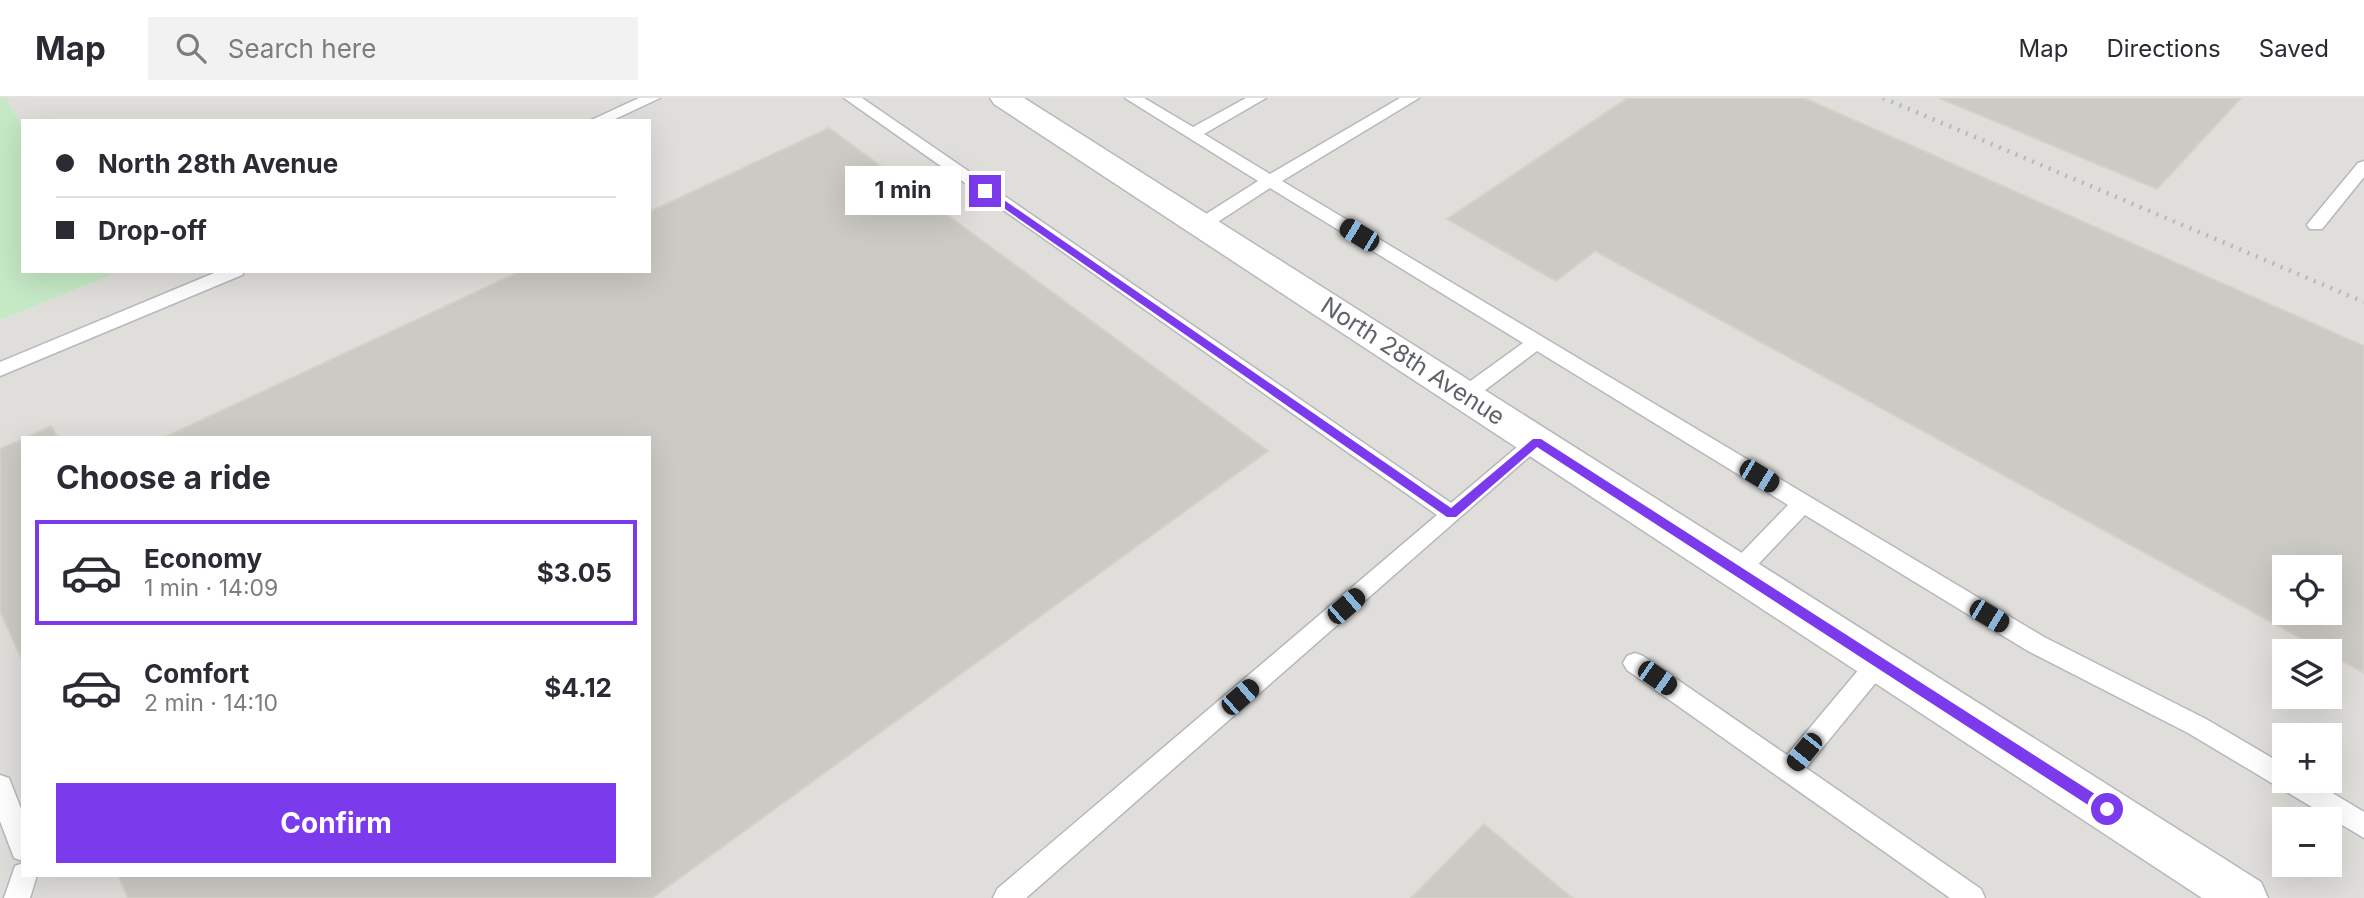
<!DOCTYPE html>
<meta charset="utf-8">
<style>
body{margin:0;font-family:Inter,sans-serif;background:#f2f2f3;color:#2b2b33;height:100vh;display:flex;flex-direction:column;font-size:26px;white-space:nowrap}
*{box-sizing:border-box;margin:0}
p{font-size:23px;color:#7c7c81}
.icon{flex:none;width:38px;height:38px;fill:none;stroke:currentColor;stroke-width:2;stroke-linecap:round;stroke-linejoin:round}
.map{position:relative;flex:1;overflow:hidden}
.drawer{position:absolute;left:21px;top:338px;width:630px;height:441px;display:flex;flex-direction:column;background:#fff;border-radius:0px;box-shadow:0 7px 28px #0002}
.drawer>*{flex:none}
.top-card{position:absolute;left:21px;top:21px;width:630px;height:154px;border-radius:0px;box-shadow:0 7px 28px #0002;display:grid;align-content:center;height:154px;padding:0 35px;background:#fff}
.controls{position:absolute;left:2272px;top:457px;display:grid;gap:14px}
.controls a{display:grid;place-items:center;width:70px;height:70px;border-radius:0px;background:#fff;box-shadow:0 7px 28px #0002;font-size:35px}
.end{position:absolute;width:32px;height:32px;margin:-16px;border:9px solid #7c3aed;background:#fff;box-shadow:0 0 0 4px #fff}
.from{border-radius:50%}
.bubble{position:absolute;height:49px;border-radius:0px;background:#fff;box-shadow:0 7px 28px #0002;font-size:23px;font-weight:700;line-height:49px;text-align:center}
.car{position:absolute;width:21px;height:42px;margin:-21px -10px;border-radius:9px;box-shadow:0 0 5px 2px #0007;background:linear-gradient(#222 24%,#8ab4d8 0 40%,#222 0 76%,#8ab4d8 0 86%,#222 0)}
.top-card b{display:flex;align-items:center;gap:24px;height:66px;font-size:26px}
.top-card b+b{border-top:2px solid #e1e1e2}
.top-card i{width:18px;height:18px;background:#2b2b33}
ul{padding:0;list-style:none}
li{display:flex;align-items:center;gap:21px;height:105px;margin:0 14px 10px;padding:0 21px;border:4px solid transparent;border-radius:0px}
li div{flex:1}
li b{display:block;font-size:26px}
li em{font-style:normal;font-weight:700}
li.on{border-color:#7c3aed}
li>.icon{width:63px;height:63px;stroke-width:1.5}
h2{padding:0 35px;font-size:32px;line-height:84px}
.primary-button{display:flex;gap:14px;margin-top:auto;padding:14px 35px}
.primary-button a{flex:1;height:80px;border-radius:0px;background:#7c3aed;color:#fff;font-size:28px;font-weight:700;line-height:80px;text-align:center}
header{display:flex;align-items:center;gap:42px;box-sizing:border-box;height:98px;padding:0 35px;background:#fff;border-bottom:2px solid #e1e1e2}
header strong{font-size:33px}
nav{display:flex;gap:38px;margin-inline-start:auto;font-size:24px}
.search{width:490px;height:63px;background:#f2f2f3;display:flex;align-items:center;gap:18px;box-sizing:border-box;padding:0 24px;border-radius:0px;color:#7c7c81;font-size:26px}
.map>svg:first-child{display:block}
.industrial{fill:#e0deda;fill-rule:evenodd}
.green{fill:#c5e8c5}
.building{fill:#cccac5;stroke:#d6d1c6;stroke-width:2;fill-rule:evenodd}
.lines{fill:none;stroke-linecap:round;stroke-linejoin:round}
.lane-casing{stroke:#b5b8bc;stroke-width:3}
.street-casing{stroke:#b5b8bc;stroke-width:3}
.lane{fill:#fff;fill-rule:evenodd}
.street{fill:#fff;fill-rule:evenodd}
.rail{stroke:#b6b7b8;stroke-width:4.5;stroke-dasharray:2 7;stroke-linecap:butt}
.route{fill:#7c3aed}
.labels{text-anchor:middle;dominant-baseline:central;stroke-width:6;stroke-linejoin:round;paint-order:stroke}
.street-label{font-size:24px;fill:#5f6368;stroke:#fff}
</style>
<header>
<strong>Map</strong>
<div class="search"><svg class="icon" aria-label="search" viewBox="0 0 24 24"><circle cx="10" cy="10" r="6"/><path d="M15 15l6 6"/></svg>Search here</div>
<nav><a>Map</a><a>Directions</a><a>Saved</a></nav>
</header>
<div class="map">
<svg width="2364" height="800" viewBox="0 0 2364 800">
<rect width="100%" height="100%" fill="#f1efe8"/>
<!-- industrial -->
<path class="industrial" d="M10,0h2354v800h-2364v-578l110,-44 -3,-5h542v-150h-626v7l-16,-27zM23,340h626v437h-626zM2284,469h45v45h-45zM2284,553h45v45h-45zM2284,637h45v45h-45zM2284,721h45v45h-45z"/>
<!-- green -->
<polygon class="green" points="0,0 10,0 7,3 23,30 23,173 107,173 110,178 0,222"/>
<!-- building -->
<g class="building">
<path d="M1628,0h176l560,248v327l-35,-19v-3h-5l-729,-400 -39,30 -109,-62zM2284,469h45v45h-45z"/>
<polygon points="1939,0 2241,0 2157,91"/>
<polygon points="829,30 1268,353 652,800 128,800 118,777 649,777 649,340 163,340 521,173 649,173 649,114"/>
<polygon points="51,328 58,340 25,340"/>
<polygon points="23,341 23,564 0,513 0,351"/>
<polygon points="1484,726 1572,800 1411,800"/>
</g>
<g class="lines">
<defs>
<g id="lane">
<polygon points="639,0 660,0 611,23 589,23"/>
<polygon points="844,0 862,0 1451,405 1530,338 1537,336 1544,338 1547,343 1026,800 993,800 997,791 1437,417"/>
<polygon points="1125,0 1144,0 1193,29 1246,0 1266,0 1204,36 1270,76 1400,0 1419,0 1282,83 2044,539 2206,621 2284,667 2284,682 2311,682 2364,714 2364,740 2188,635 2028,553 1805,417 1746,479 1738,482 1730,479 1727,473 1730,467 1788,407 1537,253 1472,302 1458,302 1455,297 1458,292 1523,245 1270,90 1207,131 1195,131 1192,127 1195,123 1258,83"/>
<polygon points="2364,63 2364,79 2322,131 2310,131 2307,127 2310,123 2358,65"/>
<polygon points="219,173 245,173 242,177 0,278 0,264"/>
<polygon points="1879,554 1887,557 1891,564 1887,571 1806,670 1981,791 1985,800 1950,800 1627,572 1623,565 1627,558 1635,555 1643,558 1787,657 1871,557"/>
<polygon points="0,677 9,680 23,716 23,763 14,760 0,723"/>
<polygon points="23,765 23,777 37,777 30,800 4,800 15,768"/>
</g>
<polygon id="street" points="990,0 1024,0 2261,784 2268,800 2202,800 994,6"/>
</defs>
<!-- lane casing -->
<use href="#lane" class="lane-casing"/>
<!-- street casing -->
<use href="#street" class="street-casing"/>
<!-- lane -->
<use href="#lane" class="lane"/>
<!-- street -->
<use href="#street" class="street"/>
<!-- rail -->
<polyline class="rail" points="1883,0 2364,204"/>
</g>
<!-- route -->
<polygon class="route" points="982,91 988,91 1451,410 1533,341 1541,341 2112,707 2112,716 2102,716 1537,349 1456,419 1447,419 982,95"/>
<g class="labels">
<!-- street labels -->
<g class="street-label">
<text transform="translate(1413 263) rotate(33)">North 28th Avenue</text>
</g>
</g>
</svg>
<div class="controls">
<a><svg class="icon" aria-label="locate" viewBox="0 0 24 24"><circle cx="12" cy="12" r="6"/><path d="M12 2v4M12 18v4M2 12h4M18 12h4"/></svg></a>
<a><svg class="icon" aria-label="layers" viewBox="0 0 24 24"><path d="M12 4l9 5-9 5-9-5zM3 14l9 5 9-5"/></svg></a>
<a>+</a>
<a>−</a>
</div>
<i class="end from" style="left:2107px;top:711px"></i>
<i class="end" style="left:985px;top:93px"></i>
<div class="bubble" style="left:845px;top:68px;width:116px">1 min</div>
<i class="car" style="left:1359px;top:137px;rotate:301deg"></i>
<i class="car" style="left:1759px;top:378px;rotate:121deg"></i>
<i class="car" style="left:1346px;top:508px;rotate:49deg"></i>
<i class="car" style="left:1989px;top:518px;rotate:121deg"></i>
<i class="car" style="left:1657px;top:580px;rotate:125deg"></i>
<i class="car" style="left:1240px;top:599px;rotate:49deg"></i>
<i class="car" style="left:1804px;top:654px;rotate:219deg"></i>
<div class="top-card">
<b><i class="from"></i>North 28th Avenue</b>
<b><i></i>Drop-off</b>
</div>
<section class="drawer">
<h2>Choose a ride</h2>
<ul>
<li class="on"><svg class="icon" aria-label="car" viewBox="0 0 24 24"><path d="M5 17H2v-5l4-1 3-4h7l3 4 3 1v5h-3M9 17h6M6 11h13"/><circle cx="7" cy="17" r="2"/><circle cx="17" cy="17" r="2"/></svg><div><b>Economy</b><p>1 min · 14:09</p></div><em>$3.05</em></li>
<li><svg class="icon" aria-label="car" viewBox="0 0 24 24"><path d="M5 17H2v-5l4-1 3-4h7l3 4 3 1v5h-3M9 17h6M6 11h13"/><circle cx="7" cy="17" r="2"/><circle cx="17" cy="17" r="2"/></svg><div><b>Comfort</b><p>2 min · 14:10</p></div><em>$4.12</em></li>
</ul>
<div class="primary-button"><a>Confirm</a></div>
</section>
</div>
